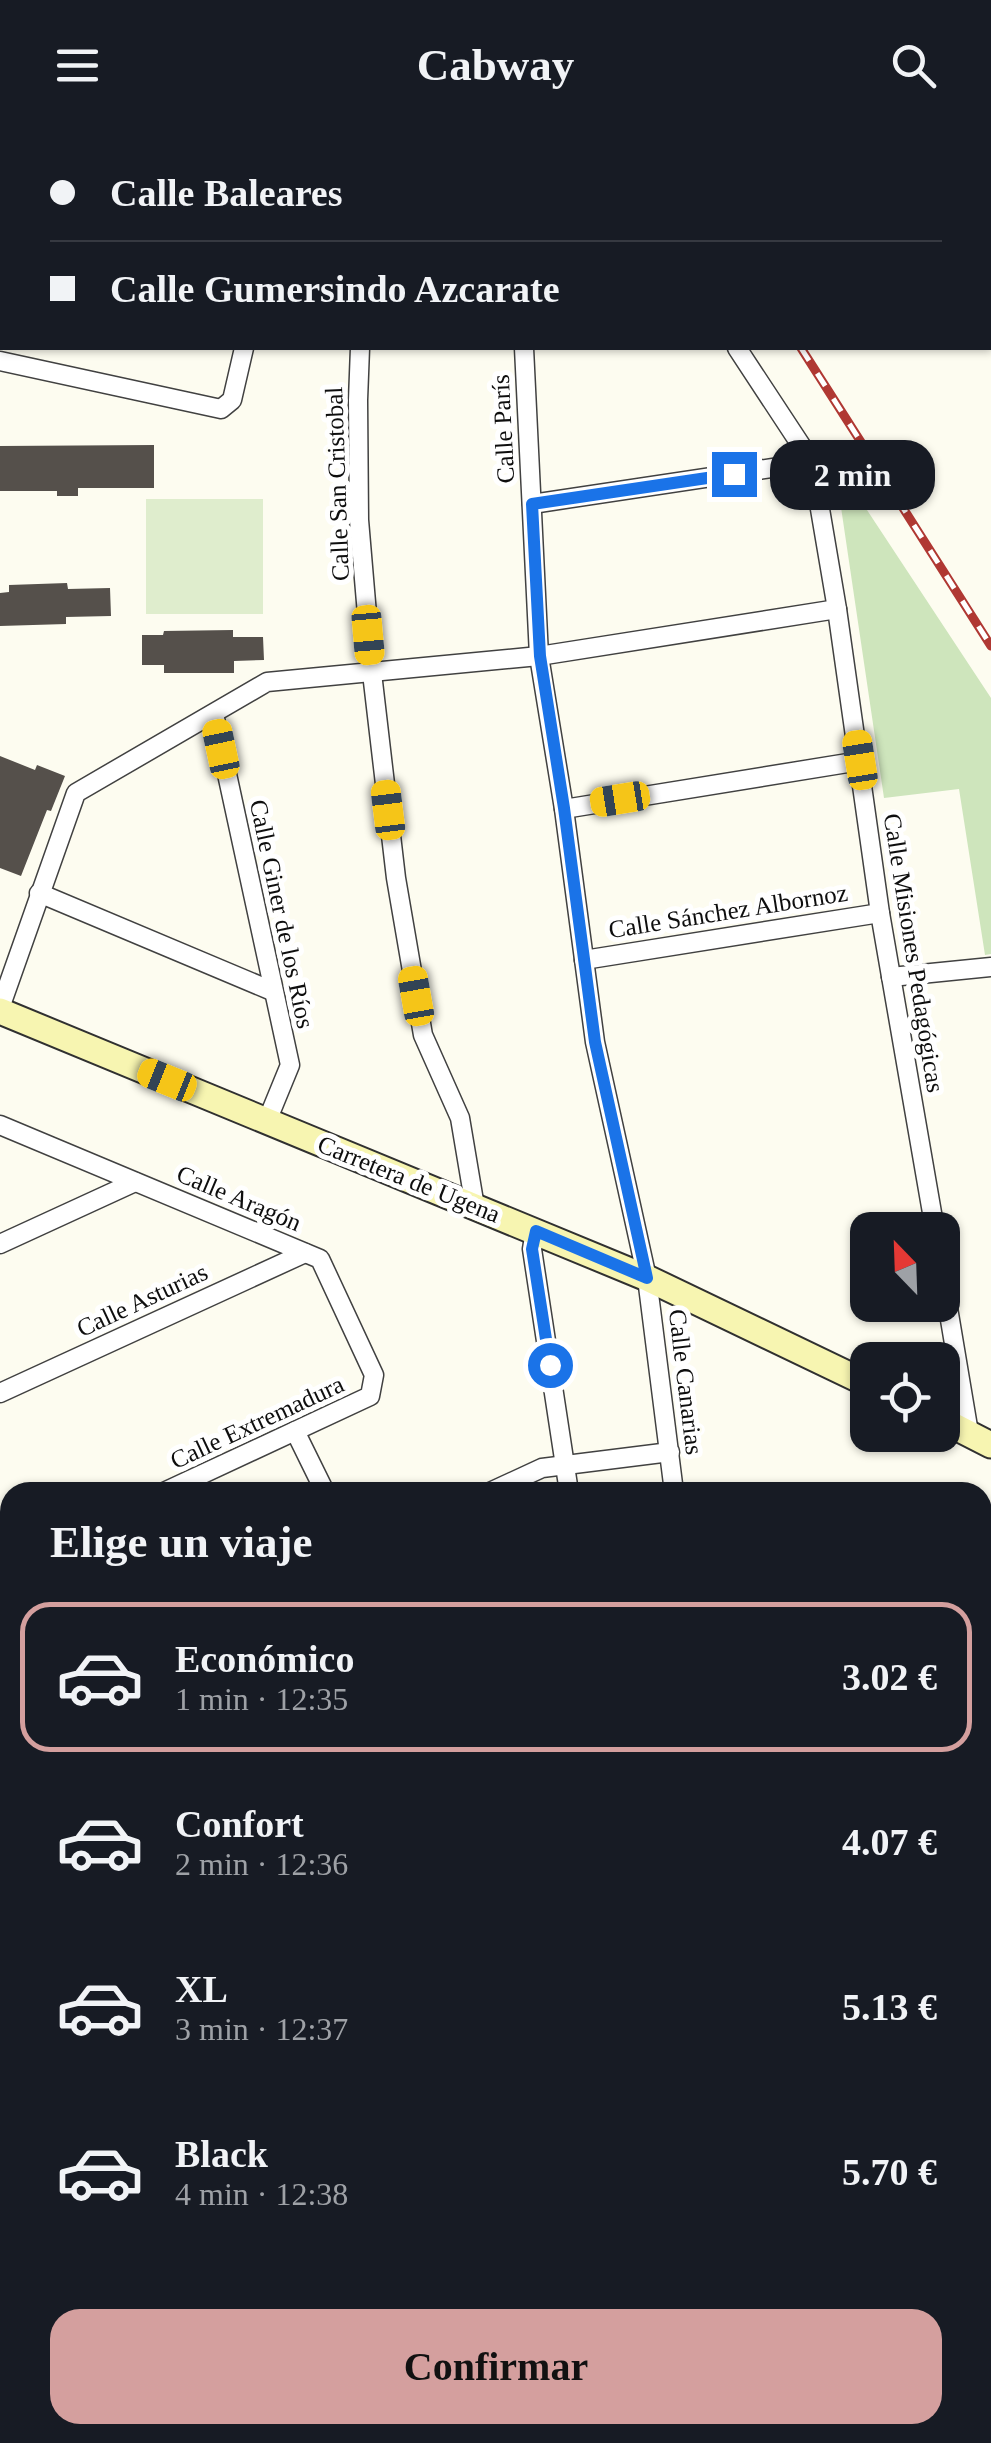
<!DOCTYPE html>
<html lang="es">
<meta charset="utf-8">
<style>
body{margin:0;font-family:Georgia,serif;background:#20242c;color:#f1f3f6;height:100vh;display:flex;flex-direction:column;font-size:38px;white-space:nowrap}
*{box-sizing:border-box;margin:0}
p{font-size:32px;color:#9ea1a6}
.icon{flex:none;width:55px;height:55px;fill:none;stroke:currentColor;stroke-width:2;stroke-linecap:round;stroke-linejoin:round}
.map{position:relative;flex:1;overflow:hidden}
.drawer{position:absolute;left:0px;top:1352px;width:992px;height:962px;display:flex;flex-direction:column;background:#171b24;border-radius:30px 30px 0 0;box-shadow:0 2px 8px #0004}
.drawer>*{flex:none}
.guide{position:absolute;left:0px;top:0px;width:992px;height:220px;box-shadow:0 2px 8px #0004;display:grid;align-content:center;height:220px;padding:0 50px;background:#171b24}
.needle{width:65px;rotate:337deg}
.tools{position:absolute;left:850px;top:1082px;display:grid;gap:20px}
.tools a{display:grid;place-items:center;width:110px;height:110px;border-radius:20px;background:#171b24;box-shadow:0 2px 8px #0004;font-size:50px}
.end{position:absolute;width:45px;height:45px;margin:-22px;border:12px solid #1a73e8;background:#fff;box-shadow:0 0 0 5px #fff}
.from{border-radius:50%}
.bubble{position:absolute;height:70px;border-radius:30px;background:#171b24;box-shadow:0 2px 8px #0004;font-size:32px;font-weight:600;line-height:70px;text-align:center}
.car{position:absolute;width:30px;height:60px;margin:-30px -15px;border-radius:12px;box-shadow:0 0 8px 2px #0007;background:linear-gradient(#f5c518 24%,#345 0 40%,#f5c518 0 76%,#345 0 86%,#f5c518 0)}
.guide b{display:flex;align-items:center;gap:35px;height:95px;font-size:38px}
.guide b+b{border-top:2px solid #363941}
.guide i{width:25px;height:25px;background:#f1f3f6}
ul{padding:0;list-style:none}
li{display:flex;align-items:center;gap:30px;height:150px;margin:0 20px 15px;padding:0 30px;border:5px solid transparent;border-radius:30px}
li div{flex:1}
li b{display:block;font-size:38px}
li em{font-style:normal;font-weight:600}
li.current{border-color:#d49f9e}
li>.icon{width:90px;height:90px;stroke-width:1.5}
h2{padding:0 50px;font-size:45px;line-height:120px}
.cta{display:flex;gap:20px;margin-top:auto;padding:20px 50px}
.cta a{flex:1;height:115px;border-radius:30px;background:#d49f9e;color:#111;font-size:40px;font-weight:600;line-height:115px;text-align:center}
header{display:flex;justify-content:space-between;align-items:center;height:130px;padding:0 50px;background:#171b24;font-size:45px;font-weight:600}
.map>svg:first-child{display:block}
.green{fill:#cee5bc}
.pitch{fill:#dfedcd}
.building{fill:#55504b}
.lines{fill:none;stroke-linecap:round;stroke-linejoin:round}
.pedestrian-casing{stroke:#414141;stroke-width:18}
.minor-casing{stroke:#414141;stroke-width:21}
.secondary-casing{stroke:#303030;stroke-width:29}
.pedestrian{stroke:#fff;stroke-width:14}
.minor{stroke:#fff;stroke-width:18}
.secondary{stroke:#f7f5b1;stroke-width:25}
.rail-casing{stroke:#b03833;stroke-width:9}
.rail{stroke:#fff;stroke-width:5;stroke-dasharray:15;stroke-linecap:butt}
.route{stroke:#1a73e8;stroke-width:12}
.labels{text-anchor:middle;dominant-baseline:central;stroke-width:10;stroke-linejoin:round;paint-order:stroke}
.street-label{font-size:25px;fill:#0e0e0e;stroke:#fff}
</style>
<header><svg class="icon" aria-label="menu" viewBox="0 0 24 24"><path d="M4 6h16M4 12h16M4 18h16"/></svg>Cabway<svg class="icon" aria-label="search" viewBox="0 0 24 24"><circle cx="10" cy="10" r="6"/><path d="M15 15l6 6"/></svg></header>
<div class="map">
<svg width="991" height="2313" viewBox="0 0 991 2313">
<rect width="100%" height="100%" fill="#fdfcf0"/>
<!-- green -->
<g class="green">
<polygon points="834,330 991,568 991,824 985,825 959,659 884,668"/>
<polygon points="0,2067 10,2079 10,2305 156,2305 160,2313 0,2313"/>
</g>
<!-- pitch -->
<rect class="pitch" x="146" y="369" width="117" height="115"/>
<!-- building -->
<g class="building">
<polygon points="154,315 154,358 78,358 78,366 57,366 57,361 0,361 0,316"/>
<polygon points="67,453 68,459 110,458 111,486 66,487 66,494 0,496 0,463 9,462 9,455"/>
<polygon points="233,500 233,507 263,507 264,530 234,531 234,543 164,543 164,535 142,535 142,505 163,505 164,501"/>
<polygon points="0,626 35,640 37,635 65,646 51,681 47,680 21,746 0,738"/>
</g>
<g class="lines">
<defs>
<polyline id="pedestrian" points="37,0 51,2"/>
<g id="minor">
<polyline points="512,0 512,2"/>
<polyline points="600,0 602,2"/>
<polyline points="287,2 288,0"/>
<polyline points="377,2 378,0"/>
<polyline points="360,218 358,270 359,390 372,543 396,748 423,905 460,988 475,1077"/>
<polyline points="524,218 539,526 564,679 595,912 647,1148 674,1362"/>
<polyline points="737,218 812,332 837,479 880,783 935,1100"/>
<polyline points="0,231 221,279 232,270 244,218"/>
<polyline points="532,374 812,332"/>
<polyline points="214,584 290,935 267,991"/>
<polyline points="564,679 860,631"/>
<polyline points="39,763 272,861"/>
<polyline points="584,830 880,783"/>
<polyline points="891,847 991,837"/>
<polyline points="0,878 76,663 267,552 539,526 837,479"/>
<polyline points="0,995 320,1129 374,1245 370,1266 164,1362"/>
<polyline points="535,1101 532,1119 569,1362"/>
<polyline points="0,1114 135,1052"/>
<polyline points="942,1142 969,1303"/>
<polyline points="0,1263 305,1123"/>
<polyline points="295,1301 325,1362"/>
<polyline points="490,1362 542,1338 670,1322"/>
<polyline points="0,1405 10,1422"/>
<polyline points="982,1597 991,1594"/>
<polyline points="0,1619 8,1632 10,1631"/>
<polyline points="0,1819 10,1813"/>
<polyline points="0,1846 10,1844"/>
<polyline points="982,1922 991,1924"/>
<polyline points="0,1980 10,1979"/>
<polyline points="0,2052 10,2064"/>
<polyline points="982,2189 991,2190"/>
<polyline points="162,2305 166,2313"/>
<polyline points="587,2305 591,2313"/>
<polyline points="803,2305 807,2313"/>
<polyline points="925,2305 943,2313"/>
<polyline points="651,2313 668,2305"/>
</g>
<g id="secondary">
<polyline points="0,881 647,1148 868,1254"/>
<polyline points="942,1290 991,1315"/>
</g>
</defs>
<!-- pedestrian casing -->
<use href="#pedestrian" class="pedestrian-casing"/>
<!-- minor casing -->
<use href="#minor" class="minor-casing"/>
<!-- secondary casing -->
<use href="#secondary" class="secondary-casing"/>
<!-- pedestrian -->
<use href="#pedestrian" class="pedestrian"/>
<!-- minor -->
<use href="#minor" class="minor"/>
<!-- secondary -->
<use href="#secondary" class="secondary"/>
<defs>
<g id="rail">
<polyline points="661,0 663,2"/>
<polyline points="801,218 991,516"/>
</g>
</defs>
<!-- rail casing -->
<use href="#rail" class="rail-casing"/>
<!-- rail -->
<use href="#rail" class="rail"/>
</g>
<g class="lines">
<!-- route -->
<polyline class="route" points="550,1235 532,1119 536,1101 647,1148 595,912 564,678 540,526 532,374 734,344"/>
</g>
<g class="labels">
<!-- street labels -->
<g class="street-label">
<text transform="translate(503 299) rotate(-93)">Calle París</text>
<text transform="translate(337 354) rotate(-92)">Calle San Cristobal</text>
<text transform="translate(728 781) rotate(-9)">Calle Sánchez Albornoz</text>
<text transform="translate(282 784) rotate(78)">Calle Giner de los Ríos</text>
<text transform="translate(914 823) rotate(81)">Calle Misiones Pedagógicas</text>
<text transform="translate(409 1049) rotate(22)">Carretera de Ugena</text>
<text transform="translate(239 1068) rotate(23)">Calle Aragón</text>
<text transform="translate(142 1170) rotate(-25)">Calle Asturias</text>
<text transform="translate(686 1252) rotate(83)">Calle Canarias</text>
<text transform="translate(257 1292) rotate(-25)">Calle Extremadura</text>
</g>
</g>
</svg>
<div class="tools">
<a><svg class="needle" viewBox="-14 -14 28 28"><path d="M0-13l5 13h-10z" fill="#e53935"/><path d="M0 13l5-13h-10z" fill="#9ea1a6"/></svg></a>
<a><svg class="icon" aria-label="locate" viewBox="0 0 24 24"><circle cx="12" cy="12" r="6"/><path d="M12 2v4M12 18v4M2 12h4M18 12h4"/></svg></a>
</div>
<i class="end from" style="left:550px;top:1235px"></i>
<i class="end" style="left:734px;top:344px"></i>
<div class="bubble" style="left:770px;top:310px;width:165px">2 min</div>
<i class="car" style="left:368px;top:505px;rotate:175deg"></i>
<i class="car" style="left:221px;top:619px;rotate:348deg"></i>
<i class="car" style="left:860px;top:630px;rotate:351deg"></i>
<i class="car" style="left:620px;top:669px;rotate:261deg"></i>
<i class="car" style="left:388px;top:680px;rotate:353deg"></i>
<i class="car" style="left:416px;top:866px;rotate:350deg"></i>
<i class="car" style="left:167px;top:950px;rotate:292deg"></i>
<div class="guide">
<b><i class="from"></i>Calle Baleares</b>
<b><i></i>Calle Gumersindo Azcarate</b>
</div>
<section class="drawer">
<h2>Elige un viaje</h2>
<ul>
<li class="current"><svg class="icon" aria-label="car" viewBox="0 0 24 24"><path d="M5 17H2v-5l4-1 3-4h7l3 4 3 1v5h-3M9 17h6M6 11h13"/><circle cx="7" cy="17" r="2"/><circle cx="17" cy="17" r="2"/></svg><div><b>Económico</b><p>1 min · 12:35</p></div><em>3.02 €</em></li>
<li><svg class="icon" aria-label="car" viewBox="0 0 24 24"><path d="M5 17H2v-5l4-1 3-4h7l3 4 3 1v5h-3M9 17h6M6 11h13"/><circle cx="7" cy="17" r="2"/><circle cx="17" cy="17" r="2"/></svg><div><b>Confort</b><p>2 min · 12:36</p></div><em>4.07 €</em></li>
<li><svg class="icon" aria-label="car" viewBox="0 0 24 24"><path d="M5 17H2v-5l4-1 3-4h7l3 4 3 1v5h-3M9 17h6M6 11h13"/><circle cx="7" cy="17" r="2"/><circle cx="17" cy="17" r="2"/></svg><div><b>XL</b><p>3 min · 12:37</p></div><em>5.13 €</em></li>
<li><svg class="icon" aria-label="car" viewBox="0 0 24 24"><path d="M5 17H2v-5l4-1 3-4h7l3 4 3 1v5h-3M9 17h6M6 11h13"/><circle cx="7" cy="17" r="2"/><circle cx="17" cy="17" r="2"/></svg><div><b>Black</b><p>4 min · 12:38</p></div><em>5.70 €</em></li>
</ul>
<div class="cta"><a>Confirmar</a></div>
</section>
</div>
